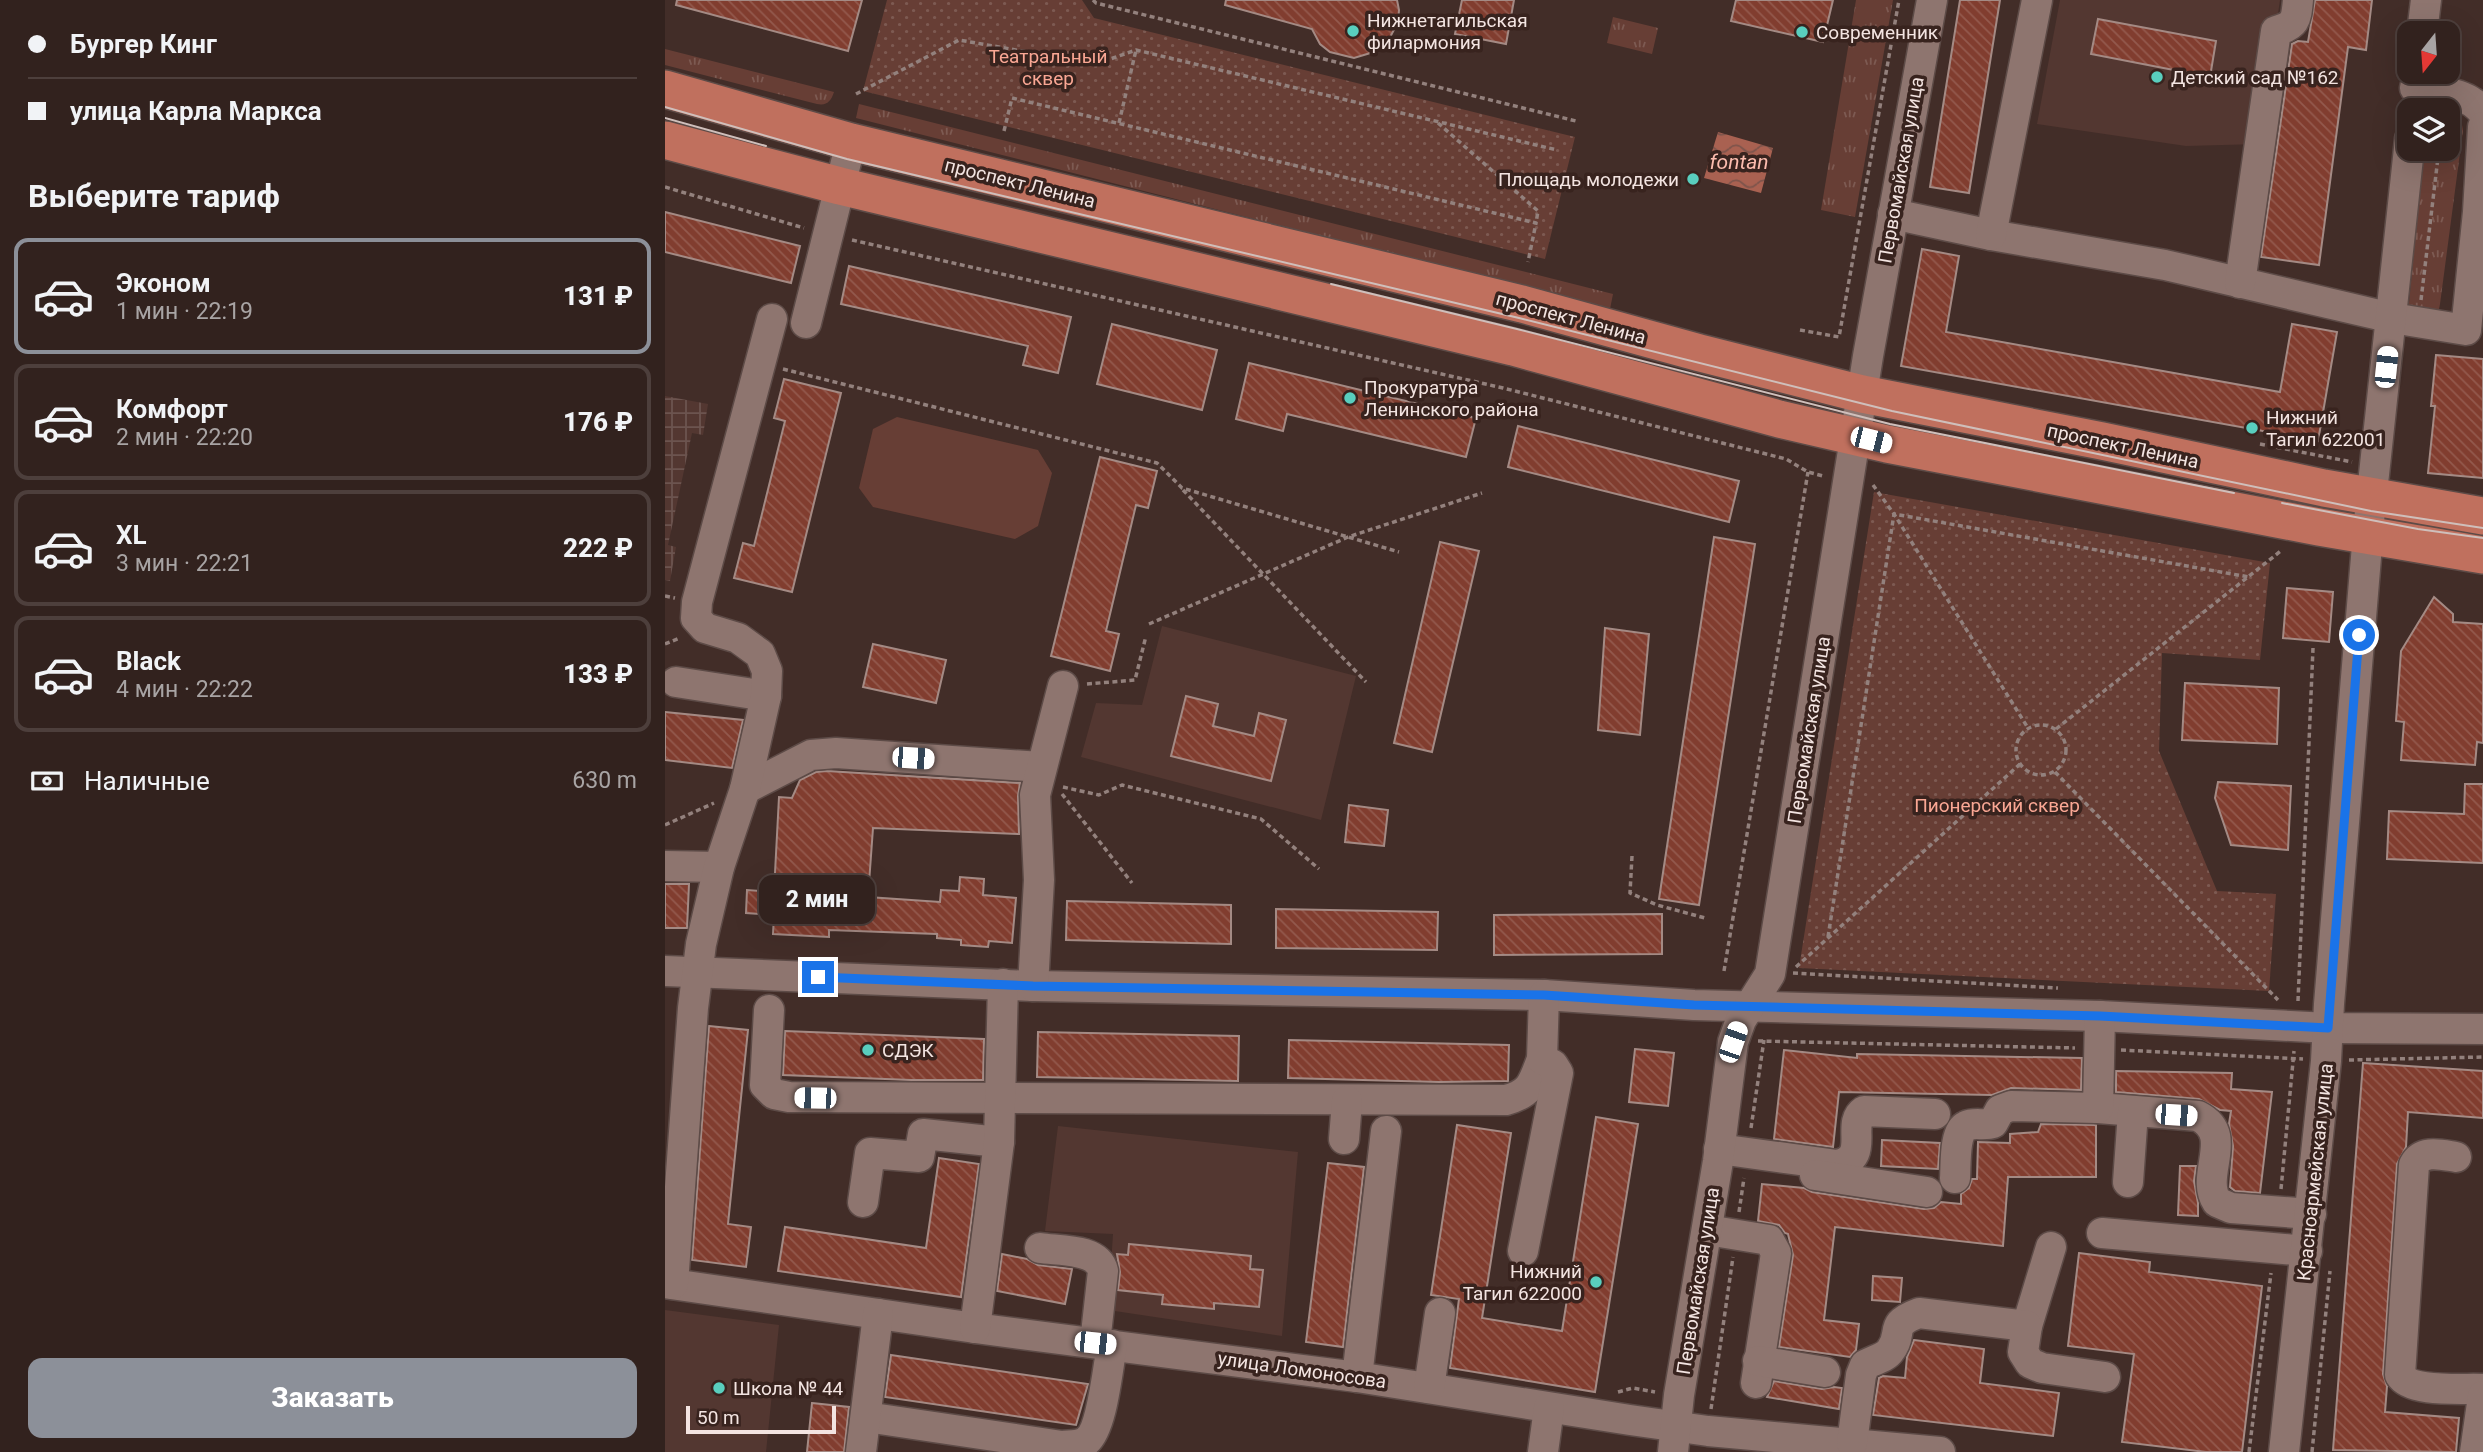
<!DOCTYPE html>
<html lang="ru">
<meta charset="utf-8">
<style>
body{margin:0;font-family:Roboto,sans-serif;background:#3d2f2b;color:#f1f3f6;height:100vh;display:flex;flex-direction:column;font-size:26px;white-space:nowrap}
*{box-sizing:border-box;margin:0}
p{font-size:23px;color:#a8a4a4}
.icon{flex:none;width:38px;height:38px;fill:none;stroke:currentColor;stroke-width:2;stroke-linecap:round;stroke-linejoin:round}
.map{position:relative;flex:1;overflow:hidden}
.drawer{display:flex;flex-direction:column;background:#32221e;width:665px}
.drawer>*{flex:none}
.top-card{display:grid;align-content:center;height:154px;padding:0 28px;background:#32221e}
.needle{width:46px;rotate:197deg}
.controls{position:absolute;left:1732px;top:21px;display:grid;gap:14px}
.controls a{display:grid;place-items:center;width:63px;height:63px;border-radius:14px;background:#32221e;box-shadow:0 7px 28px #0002,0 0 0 2px #4d3f3c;font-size:35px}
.scale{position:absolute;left:21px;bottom:18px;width:150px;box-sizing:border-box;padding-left:7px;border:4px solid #f3e4e1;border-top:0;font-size:19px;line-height:24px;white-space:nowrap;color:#f3e4e1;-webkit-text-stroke:5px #38231e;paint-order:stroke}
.end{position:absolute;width:32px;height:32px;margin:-16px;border:9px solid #1a73e8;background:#fff;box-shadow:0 0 0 4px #fff}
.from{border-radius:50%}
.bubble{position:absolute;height:49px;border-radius:14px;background:#32221e;box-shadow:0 7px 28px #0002,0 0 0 2px #4d3f3c;font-size:23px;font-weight:800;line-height:49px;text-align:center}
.car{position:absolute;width:21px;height:42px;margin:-21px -10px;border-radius:9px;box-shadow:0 0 5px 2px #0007;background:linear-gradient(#fff 24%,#345 0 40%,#fff 0 76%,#345 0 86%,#fff 0)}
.top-card b{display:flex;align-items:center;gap:24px;height:66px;font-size:26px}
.top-card b+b{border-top:2px solid #4d3f3c}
.top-card i{width:18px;height:18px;background:#f1f3f6}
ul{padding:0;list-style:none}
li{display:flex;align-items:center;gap:21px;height:116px;margin:0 14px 10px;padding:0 14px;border:4px solid #4d3f3c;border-radius:14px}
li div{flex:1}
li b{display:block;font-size:26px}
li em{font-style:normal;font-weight:800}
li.selected{border-color:#8c9099}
li>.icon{width:63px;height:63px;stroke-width:1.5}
h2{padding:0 28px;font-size:32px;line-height:84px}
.pay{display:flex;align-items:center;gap:18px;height:77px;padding:0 28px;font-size:26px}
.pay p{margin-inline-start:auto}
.action{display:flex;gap:14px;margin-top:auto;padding:14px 28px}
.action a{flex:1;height:80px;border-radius:14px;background:#8c9099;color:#fff;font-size:28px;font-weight:800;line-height:80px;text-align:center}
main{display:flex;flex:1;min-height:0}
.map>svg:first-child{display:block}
.built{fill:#533731}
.industrial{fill:url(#industrial-grid)}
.grass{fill:url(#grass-tufts)}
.park{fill:url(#park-dots)}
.pitch{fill:#673e35}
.water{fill:url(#water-waves)}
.building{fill:url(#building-back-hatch);stroke:#a48a84;stroke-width:2}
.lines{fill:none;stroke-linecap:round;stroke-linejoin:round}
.minor-casing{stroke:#5d4b47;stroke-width:33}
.major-casing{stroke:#5d4b47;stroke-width:40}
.path{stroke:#93817d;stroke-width:3.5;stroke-dasharray:5 3.5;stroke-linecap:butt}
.minor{stroke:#8e756f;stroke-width:30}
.major{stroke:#c0705e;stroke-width:37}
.tram{stroke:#cfbfbb;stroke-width:2}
.route{stroke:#1a73e8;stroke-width:9}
.poi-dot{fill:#59cebe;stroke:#38231e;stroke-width:2.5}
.labels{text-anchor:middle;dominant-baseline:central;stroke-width:7;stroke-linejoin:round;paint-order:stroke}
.poi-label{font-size:19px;fill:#f3e4e1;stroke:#38231e;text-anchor:start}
.park-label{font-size:19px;fill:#faa794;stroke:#38231e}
.street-label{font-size:19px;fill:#f3e4e1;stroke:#38231e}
.water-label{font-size:21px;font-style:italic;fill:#fcbcae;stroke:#38231e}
</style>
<main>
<section class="drawer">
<div class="top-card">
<b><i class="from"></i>Бургер Кинг</b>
<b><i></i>улица Карла Маркса</b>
</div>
<h2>Выберите тариф</h2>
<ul>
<li class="selected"><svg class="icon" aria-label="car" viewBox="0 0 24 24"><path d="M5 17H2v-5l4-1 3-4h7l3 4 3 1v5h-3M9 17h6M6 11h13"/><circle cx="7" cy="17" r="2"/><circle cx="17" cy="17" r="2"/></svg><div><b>Эконом</b><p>1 мин · 22:19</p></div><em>131 ₽</em></li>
<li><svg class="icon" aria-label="car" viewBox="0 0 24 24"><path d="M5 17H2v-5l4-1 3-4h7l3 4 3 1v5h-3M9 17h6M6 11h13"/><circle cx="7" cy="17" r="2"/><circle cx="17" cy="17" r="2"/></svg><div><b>Комфорт</b><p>2 мин · 22:20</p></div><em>176 ₽</em></li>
<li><svg class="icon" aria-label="car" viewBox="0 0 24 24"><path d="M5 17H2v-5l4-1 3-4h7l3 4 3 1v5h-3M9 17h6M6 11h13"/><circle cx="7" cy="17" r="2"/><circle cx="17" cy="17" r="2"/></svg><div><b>XL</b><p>3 мин · 22:21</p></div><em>222 ₽</em></li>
<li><svg class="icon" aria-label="car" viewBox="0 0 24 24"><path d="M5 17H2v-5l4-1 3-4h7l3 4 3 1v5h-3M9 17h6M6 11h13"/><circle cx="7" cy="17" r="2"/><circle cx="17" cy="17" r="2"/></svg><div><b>Black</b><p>4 мин · 22:22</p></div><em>133 ₽</em></li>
</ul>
<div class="pay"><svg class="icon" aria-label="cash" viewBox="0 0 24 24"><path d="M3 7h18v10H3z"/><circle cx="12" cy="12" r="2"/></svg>Наличные<p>630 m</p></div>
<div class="action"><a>Заказать</a></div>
</section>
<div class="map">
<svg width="1818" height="1452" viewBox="0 0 1818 1452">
<defs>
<pattern id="industrial-grid" width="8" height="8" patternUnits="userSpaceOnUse" patternTransform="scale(1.75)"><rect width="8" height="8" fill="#533731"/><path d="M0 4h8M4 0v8" fill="none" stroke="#6c544f"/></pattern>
<pattern id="grass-tufts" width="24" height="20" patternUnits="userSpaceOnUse" patternTransform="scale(1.75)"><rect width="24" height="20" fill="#673e35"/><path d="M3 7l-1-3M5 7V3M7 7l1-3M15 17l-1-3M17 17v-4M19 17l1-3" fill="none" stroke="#7d5a52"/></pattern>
<pattern id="park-dots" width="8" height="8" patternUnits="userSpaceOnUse" patternTransform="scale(1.75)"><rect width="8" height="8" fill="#673e35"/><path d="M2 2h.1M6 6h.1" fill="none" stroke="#7d5a52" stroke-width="1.8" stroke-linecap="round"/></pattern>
<pattern id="water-waves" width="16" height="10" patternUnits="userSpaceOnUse" patternTransform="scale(1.75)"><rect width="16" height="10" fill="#a96151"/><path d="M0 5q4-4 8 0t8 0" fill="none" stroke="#7e544b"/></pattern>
<pattern id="building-back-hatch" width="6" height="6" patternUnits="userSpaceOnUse" patternTransform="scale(1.75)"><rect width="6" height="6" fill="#813d2f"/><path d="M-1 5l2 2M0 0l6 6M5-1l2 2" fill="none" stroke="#93594d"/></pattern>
</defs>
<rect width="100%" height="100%" fill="#422d28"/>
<!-- built -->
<g class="built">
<polygon points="1395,0 1615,0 1594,144 1521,146 1372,124"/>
<polygon points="497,626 691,676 656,820 416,757 431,703 477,705"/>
<polygon points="393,1126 633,1152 617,1336 443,1310 448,1234 380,1231"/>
<polygon points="0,1310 114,1325 101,1452 0,1452"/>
</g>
<!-- industrial -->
<polygon class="industrial" points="0,396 43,404 38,435 27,433 3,545 11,547 5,581 0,580"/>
<!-- grass -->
<g class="grass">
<polygon points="1191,0 1228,0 1190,217 1156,210"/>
<polygon points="948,17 993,28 987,54 942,43"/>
<path d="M0,49l169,43c-3,9 -7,14 -17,12l-152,-39z"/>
<polygon points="194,104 948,294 945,309 191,118"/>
<polygon points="1773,107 1790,110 1796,120 1798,130 1775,304 1773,314 1743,313 1759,149 1783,149 1783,110 1763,110 1763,108"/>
</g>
<!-- park -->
<g class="park">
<polygon points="222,0 417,0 429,18 910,137 880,259 198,91"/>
<polygon points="1209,492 1605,563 1595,660 1497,653 1494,751 1552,891 1611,894 1604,991 1134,968"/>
</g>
<!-- pitch -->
<polygon class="pitch" points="232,417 373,450 387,473 373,526 350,539 208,507 194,488 208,429"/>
<!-- water -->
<polygon class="water" points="1053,132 1108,148 1096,193 1039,178"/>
<!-- building -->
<g class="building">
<polygon points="12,0 197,0 183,51 11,5"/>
<polygon points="561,0 732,0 734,10 733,22 722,43 712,51 689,58 665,52 655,44 647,29 560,5"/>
<polygon points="797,0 849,0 841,44 790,34"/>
<polygon points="1071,0 1168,0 1158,42 1066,21"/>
<polygon points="1295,0 1335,0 1304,193 1265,187"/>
<polygon points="1650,0 1707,0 1701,50 1683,47 1654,265 1596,257 1627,44 1633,41 1643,42"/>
<polygon points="1433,19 1551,41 1545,77 1426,54"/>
<polygon points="0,212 135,246 126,283 0,252"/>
<polygon points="1257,249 1294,256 1281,332 1615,392 1627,324 1672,332 1653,441 1236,366"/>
<polygon points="184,266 406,317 393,373 358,365 363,346 176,304"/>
<polygon points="447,324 552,350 537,410 432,384"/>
<polygon points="1771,355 1818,359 1818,478 1763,473 1770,406 1766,406"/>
<polygon points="584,363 811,418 801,457 622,414 618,431 571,419"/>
<polygon points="119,379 176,393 127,592 69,578 78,543 89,546 120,421 109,418"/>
<polygon points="853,426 1074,481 1064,522 843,467"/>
<polygon points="435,457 492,471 483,508 471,505 441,631 454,634 445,671 386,656"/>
<polygon points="1049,537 1090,544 1034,905 994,899"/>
<polygon points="775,542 814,551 767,752 729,743"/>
<polygon points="1622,588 1668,592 1664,642 1618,638"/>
<polygon points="1769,597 1788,614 1788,622 1818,624 1818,743 1812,742 1810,765 1736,760 1739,722 1731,721 1736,651"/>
<polygon points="940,628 984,634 975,735 933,730"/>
<polygon points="208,644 281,660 271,703 198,687"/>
<polygon points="1520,683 1614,688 1612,744 1517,740"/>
<polygon points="521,696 553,704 548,726 589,736 594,713 621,720 606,781 506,756"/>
<polygon points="0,712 78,720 67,768 0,760"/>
<polygon points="162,771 355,783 353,796 354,834 208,828 203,897 275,902 276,890 294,891 295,877 319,879 318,895 351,898 347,943 324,941 323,947 296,945 296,940 272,938 272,934 164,930 164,937 108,934 109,915 81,913 82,890 109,892 114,797 127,798 135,780 151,772"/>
<polygon points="1553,782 1626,786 1623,850 1566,845 1550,798"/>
<polygon points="1800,784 1818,784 1818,863 1722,859 1724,811 1799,814"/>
<polygon points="684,805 723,810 719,846 680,842"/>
<polygon points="0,884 24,884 22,928 0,928"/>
<polygon points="402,901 566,905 566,944 401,940"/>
<polygon points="611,909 773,912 772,950 611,948"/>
<polygon points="997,914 997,954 829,955 829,915"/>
<polygon points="44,1026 83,1030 63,1224 86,1227 81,1267 27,1260"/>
<polygon points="120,1031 319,1039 318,1080 246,1080 118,1075"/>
<polygon points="373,1032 574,1036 573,1081 372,1077"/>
<polygon points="624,1040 844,1045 843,1081 774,1082 623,1078"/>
<polygon points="970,1049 1009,1053 1003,1106 964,1102"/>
<polygon points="1119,1050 1192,1058 1192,1054 1417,1058 1416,1090 1346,1088 1327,1095 1174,1092 1168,1147 1109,1139"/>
<polygon points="1698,1063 1818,1071 1818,1118 1743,1112 1741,1147 1732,1164 1718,1374 1722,1386 1720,1412 1794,1418 1791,1452 1668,1450"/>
<polygon points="1451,1071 1567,1073 1566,1089 1607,1092 1595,1193 1570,1191 1565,1187 1568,1146 1564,1124 1566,1111 1555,1110 1534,1099 1451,1092"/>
<polygon points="931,1117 973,1124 930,1392 785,1368 794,1299 766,1295 792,1125 846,1133 817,1318 897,1331"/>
<polygon points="1376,1124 1431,1125 1431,1177 1343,1177 1338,1246 1170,1227 1159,1320 1194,1324 1191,1350 1185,1357 1114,1347 1128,1255 1123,1234 1120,1233 1114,1225 1093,1221 1097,1184 1139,1188 1147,1192 1259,1209 1269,1208 1276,1202 1296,1204 1296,1194 1304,1188 1307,1179 1312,1179 1313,1142 1345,1143 1345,1134 1373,1132"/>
<polygon points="1217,1140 1275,1143 1273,1169 1216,1166"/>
<polygon points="274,1158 314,1164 296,1297 113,1271 120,1227 261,1248"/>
<polygon points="663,1163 699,1167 678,1347 641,1342"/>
<polygon points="1515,1166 1531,1166 1529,1181 1533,1203 1533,1216 1513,1215"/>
<polygon points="464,1244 586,1256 585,1269 598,1270 594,1307 549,1303 549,1309 497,1304 498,1295 453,1290 455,1272 452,1254 463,1255"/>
<polygon points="1414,1253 1485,1262 1484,1272 1597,1286 1577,1452 1541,1452 1457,1442 1469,1354 1403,1346"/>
<polygon points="337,1254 362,1259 373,1265 407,1269 400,1304 332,1291"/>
<polygon points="1208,1276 1237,1278 1235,1302 1207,1300"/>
<polygon points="1249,1340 1319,1349 1315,1383 1394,1393 1388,1436 1208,1415 1214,1378 1218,1376 1240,1378 1242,1357"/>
<polygon points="226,1355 423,1384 411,1425 220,1397"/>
<polygon points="1109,1381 1157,1389 1169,1387 1177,1388 1174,1409 1102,1397"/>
<polygon points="147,1403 184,1407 179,1452 142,1452"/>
</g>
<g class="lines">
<defs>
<g id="minor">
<polyline points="1757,33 1761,0"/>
<path d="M1750,88c25,4 51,3 68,24"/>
<polyline points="1228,214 1326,235 1500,265 1727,318 1801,330 1813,212 1818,127"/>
<polyline points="1326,235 1372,0"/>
<path d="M1575,283l36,-252c20,-6 20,-11 22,-31"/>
<polyline points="141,323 186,142"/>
<polyline points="11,682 101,696"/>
<polyline points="80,789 146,755 171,753 376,767"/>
<polyline points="0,866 54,867"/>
<polyline points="0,971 368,986 879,995 1029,1005 1435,1016 1663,1028 1818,1029"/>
<polyline points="368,986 374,880 370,795 398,686"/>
<path d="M104,1010l-4,75 9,9 15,3 717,3c26,-7 27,-18 36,-41"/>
<path d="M1433,1108l100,8c38,19 1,59 19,86l14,6 80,6"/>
<polyline points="679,1139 682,1101"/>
<path d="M1054,1149l118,16c35,-8 8,-41 27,-54l71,3"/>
<path d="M1791,1157c-14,-2 -34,-8 -42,8l-14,210c11,18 62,13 83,14"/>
<polyline points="1150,1175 1262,1192"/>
<path d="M1290,1178c1,-12 -1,-47 11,-52 8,-4 18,0 27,-3l7,-13 11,-4 87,2 2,-92"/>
<polyline points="1463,1182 1468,1112"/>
<polyline points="198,1202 205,1153 254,1157 258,1134 334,1142"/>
<polyline points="1042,1230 1104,1240 1111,1253 1091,1383"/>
<polyline points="1437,1233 1642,1251"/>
<path d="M375,1248c19,3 58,0 63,23l-8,72"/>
<polyline points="858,1251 893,1073 888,1065 877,1059 879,995"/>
<polyline points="0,1283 310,1328 692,1377 965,1420 1043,1431 1275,1452"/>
<polyline points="8,1284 28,1008 36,944 54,867 80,789 101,696 102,671 95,654 73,638 40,628 31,618 32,602 107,319"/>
<polyline points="1362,1326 1386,1247"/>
<polyline points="310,1328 334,1142 338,984"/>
<polyline points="1093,1361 1160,1372"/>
<polyline points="692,1377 721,1131"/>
<polyline points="764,1388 775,1313"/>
<path d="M201,1417l196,29c7,-1 16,0 23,-4 17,-10 23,-76 27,-97"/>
<path d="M1187,1443l9,-68 4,-10c8,-5 20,-7 25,-14 15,-18 -4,-26 29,-38l108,13 -4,26 7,11 12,5 63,9"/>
<polyline points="196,1452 213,1314"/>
<polyline points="878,1452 884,1408"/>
<polyline points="1008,1452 1014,1395 1053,1161 1068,1042 1076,1020 1105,974 1203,356 1267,0"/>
<polyline points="1619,1452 1661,1061 1664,1004 1704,521 1745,139"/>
<polyline points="1810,1452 1818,1396"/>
</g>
<g id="major">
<polyline points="0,89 186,142 857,304 1035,353 1197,394 1437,441 1659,488 1818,516"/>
<polyline points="0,140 175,186 848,347 1114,419 1222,444 1654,527 1818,555"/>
</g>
</defs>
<!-- minor casing -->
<use href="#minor" class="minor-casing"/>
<!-- major casing -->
<use href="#major" class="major-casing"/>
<!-- path -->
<g class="path">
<polyline points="428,0 431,3 911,121"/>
<polyline points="191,94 294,40 431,64 471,50 892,150"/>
<polyline points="454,123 471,50"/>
<polyline points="773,123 873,211 871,223"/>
<polyline points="339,131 347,98 871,223 863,262"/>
<polyline points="0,187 139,228"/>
<polyline points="187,240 838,388 1121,459 1143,472 1158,476"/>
<polyline points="1756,300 1774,149"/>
<polyline points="1135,330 1174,337 1234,0"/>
<polyline points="118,369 492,463 517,488 734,552"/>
<polyline points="1595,444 1687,462"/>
<polyline points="1208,485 1229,514 1363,728"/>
<polyline points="518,490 701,682"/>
<polyline points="0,596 10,598"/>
<polyline points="484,624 683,537 817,493"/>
<polyline points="0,644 15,638"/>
<polyline points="422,684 470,680 481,636"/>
<circle cx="1376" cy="750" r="25"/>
<polyline points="1391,729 1617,550"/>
<polyline points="1390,772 1613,1000"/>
<polyline points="398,787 434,795 457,785 596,819 654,869"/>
<polyline points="397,794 467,883"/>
<polyline points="0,825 49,803"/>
<polyline points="967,856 965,893 992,905 1040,918"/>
<polyline points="1163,937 1229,514 1584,577"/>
<polyline points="1131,967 1355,764"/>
<polyline points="1059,971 1143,472"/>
<polyline points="1128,973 1393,988"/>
<polyline points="1633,1001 1648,648"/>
<polyline points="1093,1041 1410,1048"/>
<polyline points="1456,1050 1638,1059"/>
<polyline points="1684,1060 1818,1057"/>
<polyline points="1086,1128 1099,1040"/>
<polyline points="1616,1189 1629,1051"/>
<polyline points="1074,1212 1079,1178"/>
<polyline points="953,1392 968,1388 990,1392"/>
<polyline points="1046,1409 1068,1257"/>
<polyline points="1584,1452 1606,1273"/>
<polyline points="1647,1452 1665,1271"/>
</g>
<!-- minor -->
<use href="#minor" class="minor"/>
<!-- major -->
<use href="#major" class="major"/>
<!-- tram -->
<g class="tram">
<polyline points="0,107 182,159 854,318 1227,411 1706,511 1818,528"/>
<polyline points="0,118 101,146"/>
<polyline points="666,284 852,329 1225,424 1569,493"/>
<polyline points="1617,503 1753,529 1818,538"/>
</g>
</g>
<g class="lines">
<!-- route -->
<polyline class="route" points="153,977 368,986 879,995 1029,1005 1435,1016 1663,1028 1694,635"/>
</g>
<!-- markers -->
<g class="poi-dot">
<circle cx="688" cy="31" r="7"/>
<circle cx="1137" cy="32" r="7"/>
<circle cx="1492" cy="77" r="7"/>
<circle cx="1028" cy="179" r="7"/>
<circle cx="685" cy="398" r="7"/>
<circle cx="1587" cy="428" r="7"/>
<circle cx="203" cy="1050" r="7"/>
<circle cx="931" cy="1282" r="7"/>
<circle cx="54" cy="1388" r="7"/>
</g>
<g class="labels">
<!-- poi labels -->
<g class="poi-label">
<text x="702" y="20">Нижнетагильская<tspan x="702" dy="22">филармония</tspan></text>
<text x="1151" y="32">Современник</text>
<text x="1506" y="77">Детский сад №162</text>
<text x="1014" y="179" text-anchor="end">Площадь молодежи</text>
<text x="699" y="387">Прокуратура<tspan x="699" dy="22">Ленинского района</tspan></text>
<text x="1601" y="417">Нижний<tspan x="1601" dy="22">Тагил 622001</tspan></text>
<text x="217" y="1050">СДЭК</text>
<text x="917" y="1271" text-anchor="end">Нижний<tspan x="917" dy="22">Тагил 622000</tspan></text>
<text x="68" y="1388">Школа № 44</text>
</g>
<!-- park labels -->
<g class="park-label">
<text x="383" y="56">Театральный<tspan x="383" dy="22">сквер</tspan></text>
<text x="1332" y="805">Пионерский сквер</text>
</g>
<!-- street labels -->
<g class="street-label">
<text transform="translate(1236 170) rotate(-80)">Первомайская улица</text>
<text transform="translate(355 183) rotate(14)">проспект Ленина</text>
<text transform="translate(906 318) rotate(15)">проспект Ленина</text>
<text transform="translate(1458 446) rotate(12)">проспект Ленина</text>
<text transform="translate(1144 730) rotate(-81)">Первомайская улица</text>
<text transform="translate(1650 1172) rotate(-84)">Красноармейская улица</text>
<text transform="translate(1033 1281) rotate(-81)">Первомайская улица</text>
<text transform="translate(637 1370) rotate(8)">улица Ломоносова</text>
</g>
<!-- water labels -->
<g class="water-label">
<text x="1074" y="162">fontan</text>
</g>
</g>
</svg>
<div class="controls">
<a><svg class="needle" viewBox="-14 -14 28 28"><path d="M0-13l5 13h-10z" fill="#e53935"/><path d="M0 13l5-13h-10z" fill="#a8a4a4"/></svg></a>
<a><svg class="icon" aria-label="layers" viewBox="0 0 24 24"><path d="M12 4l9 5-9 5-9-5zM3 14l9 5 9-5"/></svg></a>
</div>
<div class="scale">50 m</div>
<i class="end from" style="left:1694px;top:635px"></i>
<i class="end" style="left:153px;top:977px"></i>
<div class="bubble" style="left:94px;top:875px;width:116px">2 мин</div>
<i class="car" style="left:1721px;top:367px;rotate:6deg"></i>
<i class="car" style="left:1206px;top:440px;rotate:104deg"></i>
<i class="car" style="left:248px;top:758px;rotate:94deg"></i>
<i class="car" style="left:1068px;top:1042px;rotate:19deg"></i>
<i class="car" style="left:150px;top:1098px;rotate:271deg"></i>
<i class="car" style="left:1511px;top:1115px;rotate:94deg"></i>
<i class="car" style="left:430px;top:1343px;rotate:96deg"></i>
</div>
</main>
